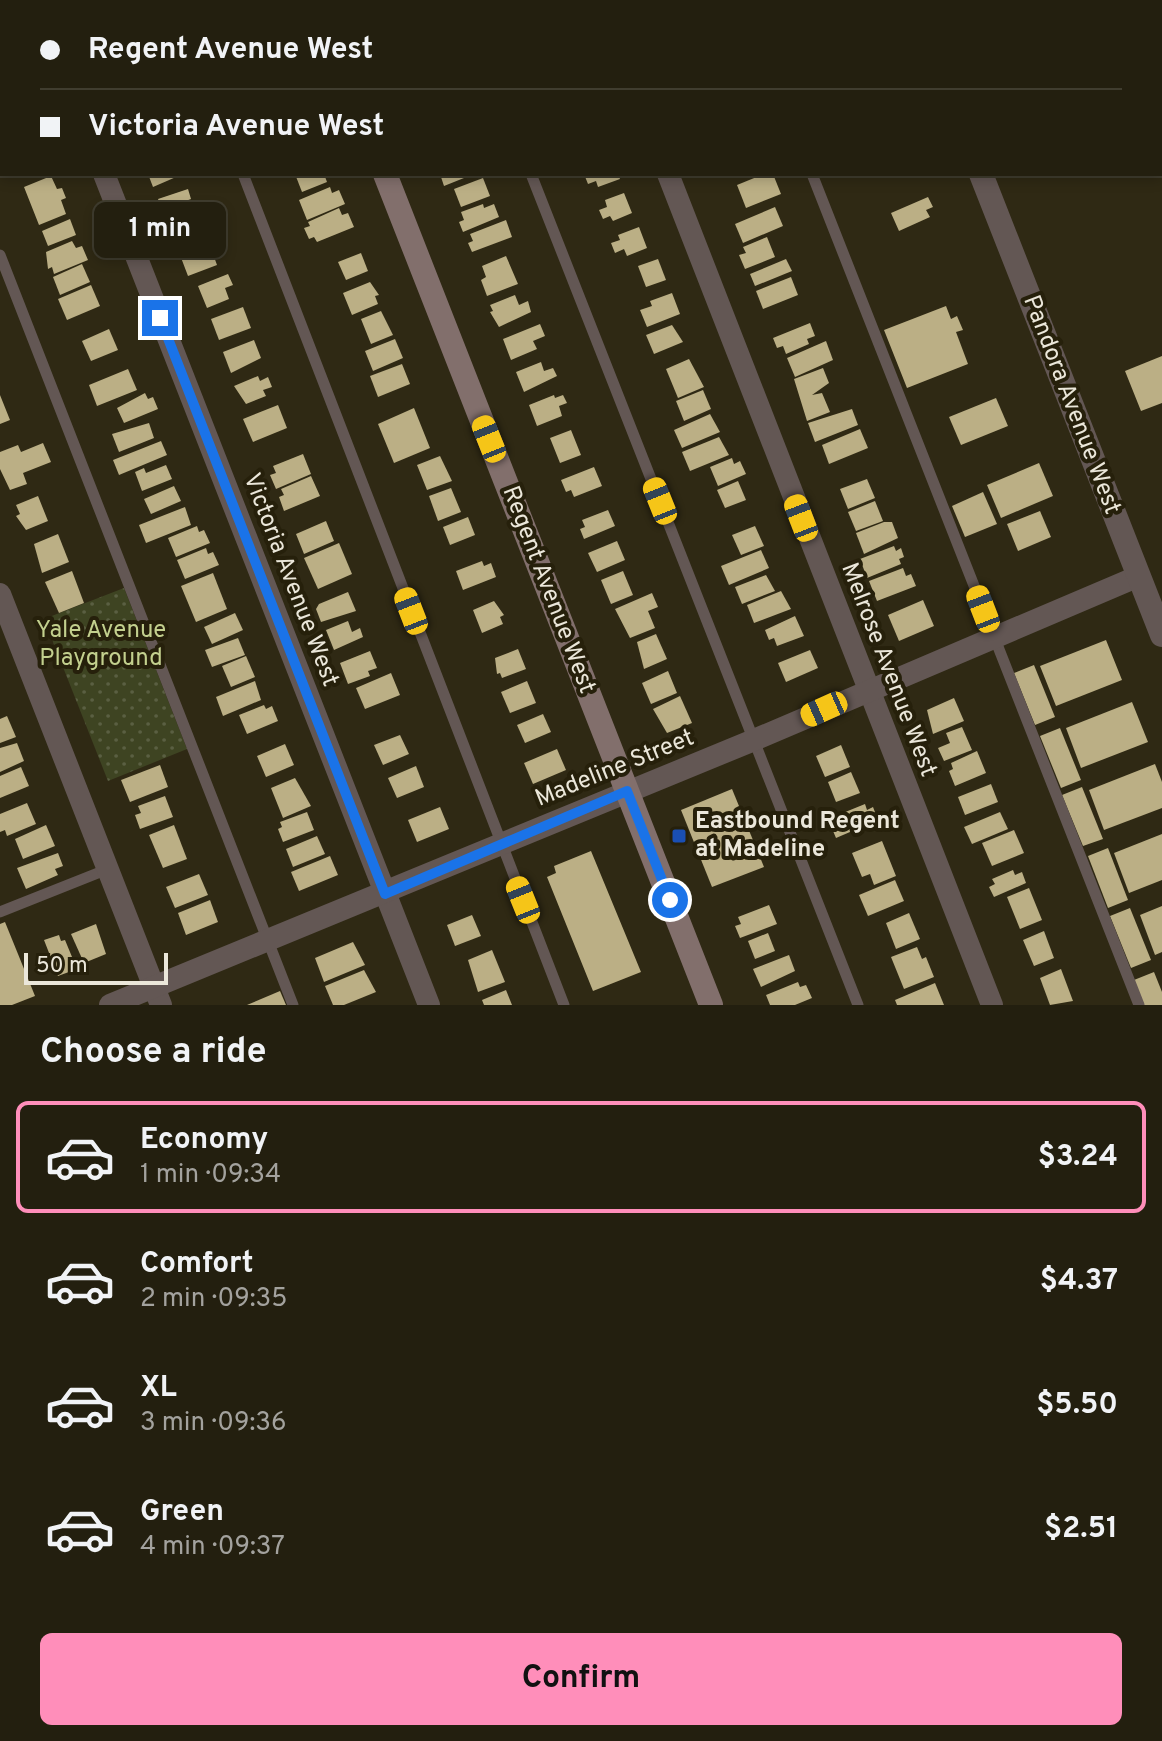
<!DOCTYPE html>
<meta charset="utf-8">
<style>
body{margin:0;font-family:Overpass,sans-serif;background:#2f2c1d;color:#f1f3f6;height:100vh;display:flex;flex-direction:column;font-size:30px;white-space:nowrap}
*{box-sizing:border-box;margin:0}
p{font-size:26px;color:#a3a29e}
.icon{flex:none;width:44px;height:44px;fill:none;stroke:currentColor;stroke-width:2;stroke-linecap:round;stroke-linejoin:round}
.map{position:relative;height:1005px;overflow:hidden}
.details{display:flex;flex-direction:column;background:#231f0f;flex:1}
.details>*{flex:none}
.guide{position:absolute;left:0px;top:0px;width:1162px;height:176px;box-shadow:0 4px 12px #0003,0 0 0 2px #403d2f;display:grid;align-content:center;height:176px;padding:0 40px;background:#231f0f}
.scale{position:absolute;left:24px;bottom:20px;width:144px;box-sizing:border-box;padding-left:8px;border:4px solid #ebe7da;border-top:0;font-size:22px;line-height:28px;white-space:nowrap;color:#ebe7da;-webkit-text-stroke:6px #26200b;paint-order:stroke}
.end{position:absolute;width:36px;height:36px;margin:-18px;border:10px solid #1a73e8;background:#fff;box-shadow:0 0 0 4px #fff}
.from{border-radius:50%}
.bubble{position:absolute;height:56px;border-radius:12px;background:#231f0f;box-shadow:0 4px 12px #0003,0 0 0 2px #403d2f;font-size:26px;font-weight:700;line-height:56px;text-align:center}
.car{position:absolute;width:24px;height:48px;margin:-24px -12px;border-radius:10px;box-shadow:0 0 6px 2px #0007;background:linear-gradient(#f5c518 24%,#345 0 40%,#f5c518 0 76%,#345 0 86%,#f5c518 0)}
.guide b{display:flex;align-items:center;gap:28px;height:76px;font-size:30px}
.guide b+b{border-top:2px solid #403d2f}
.guide i{width:20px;height:20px;background:#f1f3f6}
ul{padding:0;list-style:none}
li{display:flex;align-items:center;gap:24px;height:112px;margin:0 16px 12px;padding:0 24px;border:4px solid transparent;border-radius:12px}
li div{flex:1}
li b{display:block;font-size:30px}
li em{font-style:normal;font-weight:700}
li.on{border-color:#ff8eba}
li>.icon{width:72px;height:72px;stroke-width:1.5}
h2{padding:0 40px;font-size:36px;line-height:96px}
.button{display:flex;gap:16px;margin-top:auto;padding:16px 40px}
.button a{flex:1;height:92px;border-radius:12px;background:#ff8eba;color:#111;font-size:32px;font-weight:700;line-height:92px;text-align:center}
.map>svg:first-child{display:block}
.park{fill:url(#park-dots)}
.building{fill:#bbaf85}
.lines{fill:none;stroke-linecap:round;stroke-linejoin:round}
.service{stroke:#635754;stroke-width:11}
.minor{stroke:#635754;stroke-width:22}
.tertiary{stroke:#635754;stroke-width:24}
.secondary{stroke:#826f6c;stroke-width:24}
.route{stroke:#1a73e8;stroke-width:10}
.transit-dot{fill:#1a4fb4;stroke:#26200b;stroke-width:3}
.labels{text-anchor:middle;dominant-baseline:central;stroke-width:8;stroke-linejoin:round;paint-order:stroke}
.street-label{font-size:24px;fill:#ebe7da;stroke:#26200b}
.park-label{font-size:24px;fill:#c3d08e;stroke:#26200b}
.poi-label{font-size:24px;font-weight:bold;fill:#ebe7da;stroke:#26200b;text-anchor:start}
</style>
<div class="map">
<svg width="1162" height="1005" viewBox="0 0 1162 1005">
<defs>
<pattern id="park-dots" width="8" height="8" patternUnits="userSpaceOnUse" patternTransform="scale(2)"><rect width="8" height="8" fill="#3e4422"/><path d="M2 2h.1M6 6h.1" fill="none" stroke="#5a5f42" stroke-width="1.8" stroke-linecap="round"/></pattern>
</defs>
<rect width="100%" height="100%" fill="#2f2914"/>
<!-- park -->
<polygon class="park" points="124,588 187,749 108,781 44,619"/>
<!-- building -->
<g class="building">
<polygon points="148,174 183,174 153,187"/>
<polygon points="295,174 324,174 327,182 302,192"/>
<polygon points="440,174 474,174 444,186"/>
<polygon points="584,174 618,174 620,179 598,187 596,181 588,184"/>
<polygon points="764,174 773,174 781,194 746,208 737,185"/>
<polygon points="51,176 57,189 62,188 66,198 61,200 66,214 39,225 24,187"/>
<polygon points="483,178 490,196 461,207 454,189"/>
<polygon points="330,187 332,193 339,190 345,204 307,220 299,200"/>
<polygon points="188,189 191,199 183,202 187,213 166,220 158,199"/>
<polygon points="624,193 632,213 613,221 610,216 603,219 599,210 607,207 605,200"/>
<polygon points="928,197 933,207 926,210 930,217 899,231 891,213"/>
<polygon points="483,204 484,208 494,204 499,217 463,232 459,222 464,220 461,212"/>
<polygon points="775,207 783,226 743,243 735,224"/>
<polygon points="339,208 342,215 348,213 354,227 317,242 314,237 309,239 304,228 310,226 308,222"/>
<polygon points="193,218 198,229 193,231 196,238 177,246 169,226"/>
<polygon points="70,219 76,235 48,246 42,231"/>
<polygon points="506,220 512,237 472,252 468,243 473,241 470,234"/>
<polygon points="639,227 647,248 627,256 624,249 615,253 611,243 620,240 618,235"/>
<polygon points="767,237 775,257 745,269 739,255 746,253 743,247"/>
<polygon points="72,241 76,248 82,246 88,260 54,274 52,267 48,269 46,252"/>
<polygon points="201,247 205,256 213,254 217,265 188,276 180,255"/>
<polygon points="361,253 368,271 346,280 338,262"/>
<polygon points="506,256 518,284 487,296 481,280 486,277 482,266"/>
<polygon points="658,259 666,280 646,287 638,266"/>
<polygon points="786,259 792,271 755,286 750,274"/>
<polygon points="82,264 90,282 60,295 53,277"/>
<polygon points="228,274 233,285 225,288 229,299 207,308 198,286"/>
<polygon points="791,277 798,295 763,309 756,291"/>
<polygon points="370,282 379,295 375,296 378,304 352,315 343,293"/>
<polygon points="91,285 100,306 67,320 58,299"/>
<polygon points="672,293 680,314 647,327 640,310 652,306 650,301"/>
<polygon points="515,295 519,305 528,301 531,312 499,327 490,312 493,311 490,305"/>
<polygon points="946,306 951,319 957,316 963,330 956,332 968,364 907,388 884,330"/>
<polygon points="243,307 251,328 219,340 211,319"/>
<polygon points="381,311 393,335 371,344 361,319"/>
<polygon points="810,323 815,336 807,339 809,344 786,354 783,346 777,348 773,338"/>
<polygon points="540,324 545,336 533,341 537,349 511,360 503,339"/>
<polygon points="672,325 683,342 654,354 646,335"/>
<polygon points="109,329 118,350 91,361 82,341"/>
<polygon points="395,339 403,358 373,371 365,351"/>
<polygon points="254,340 261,358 231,373 223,352"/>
<polygon points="826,341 833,360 795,377 787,358"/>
<polygon points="1162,356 1162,403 1141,411 1125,371"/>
<polygon points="689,359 704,387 678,398 666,369"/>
<polygon points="541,362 544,371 553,368 557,376 524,392 516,372"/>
<polygon points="402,364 410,384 378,397 370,376"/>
<polygon points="823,368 829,383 812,395 822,393 830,412 807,421 794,379"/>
<polygon points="128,369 137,390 97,406 89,385"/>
<polygon points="258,376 260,381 268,377 272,387 263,390 266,396 246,404 234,386"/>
<polygon points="703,390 711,409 684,421 676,401"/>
<polygon points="145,393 148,399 153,397 158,409 124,423 117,408"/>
<polygon points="0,395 10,420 0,424"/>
<polygon points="554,395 555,398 563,395 567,403 559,406 562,416 537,426 529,405"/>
<polygon points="996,398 1008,426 961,445 949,417"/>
<polygon points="278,405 287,428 253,442 243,419"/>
<polygon points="414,408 430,448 394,463 378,424"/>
<polygon points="852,409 858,425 815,442 808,423"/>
<polygon points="710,414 720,432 682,448 674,430"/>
<polygon points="149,423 154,438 119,452 112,434"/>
<polygon points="860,429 868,448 829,464 822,445"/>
<polygon points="571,430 581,455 560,463 550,438"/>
<polygon points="719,437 729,455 690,471 682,452"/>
<polygon points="161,441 167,455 119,475 113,460"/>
<polygon points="43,443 51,462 23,473 27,484 10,490 0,469 0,452 18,445 21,452"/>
<polygon points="303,454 311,474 276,489 270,475 276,473 273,466"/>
<polygon points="440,456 452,481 427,490 417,465"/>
<polygon points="732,458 734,464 740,461 746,474 718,486 710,467"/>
<polygon points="1039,463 1053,496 1001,518 987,485"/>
<polygon points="166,465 172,479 142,491 135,472 144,468 146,473"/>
<polygon points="594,467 602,486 574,497 571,490 566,492 561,480"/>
<polygon points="311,476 320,496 284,511 279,497 284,495 281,489"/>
<polygon points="867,479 875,498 848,509 840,489"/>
<polygon points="738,481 746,500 725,508 717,490"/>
<polygon points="174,486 181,501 151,514 144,499"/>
<polygon points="451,488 461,512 438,521 429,496"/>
<polygon points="983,492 997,524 965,537 952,506"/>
<polygon points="38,496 48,521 26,530 16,516 20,514 16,505"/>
<polygon points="875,501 883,521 856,531 848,512"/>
<polygon points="185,507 191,525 146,543 139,525"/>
<polygon points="608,510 615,526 584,539 580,529 585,527 582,520"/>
<polygon points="1040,511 1051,537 1018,551 1007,524"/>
<polygon points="468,517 475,535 450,545 443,527"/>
<polygon points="326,521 334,541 304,554 296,534"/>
<polygon points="884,522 892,522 898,538 864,554 856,533"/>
<polygon points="197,526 199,532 204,530 210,543 176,557 168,538"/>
<polygon points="755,526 764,546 741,555 732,535"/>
<polygon points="58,534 69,562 42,573 34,544"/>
<polygon points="617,541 625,560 597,572 588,553"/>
<polygon points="339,543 352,574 318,589 304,558"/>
<polygon points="894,546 896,551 901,548 904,557 899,559 901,564 867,578 860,559"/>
<polygon points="206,548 208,554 213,552 219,565 185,579 177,560"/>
<polygon points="761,550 769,568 729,585 721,566"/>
<polygon points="482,561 484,566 491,563 496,577 463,590 456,571"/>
<polygon points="903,568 906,576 911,574 916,586 877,601 869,581"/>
<polygon points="72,571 84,603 59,613 45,582"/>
<polygon points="623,571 633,595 611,604 601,580"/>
<polygon points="213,573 227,609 196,622 181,586"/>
<polygon points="766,575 775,591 742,604 735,587"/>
<polygon points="781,591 791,609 754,623 747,605"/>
<polygon points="348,592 356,611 321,622 316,609 319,604"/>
<polygon points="652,593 658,607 648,611 655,628 630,638 615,609"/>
<polygon points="923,600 934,626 899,641 888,615"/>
<polygon points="494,601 504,615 500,617 503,624 482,633 473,610"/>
<polygon points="235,613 243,630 212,644 204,627"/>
<polygon points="795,616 804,636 777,646 774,638 769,640 765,630"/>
<polygon points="348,621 352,632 360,628 363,637 334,650 326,630"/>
<polygon points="656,634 667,659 644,669 637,642"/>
<polygon points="238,638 245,655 212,667 205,650"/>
<polygon points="1106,640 1122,680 1056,706 1040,666"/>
<polygon points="518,649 526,669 502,678 500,673 497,674 495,658"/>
<polygon points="810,650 818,668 786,682 778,663"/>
<polygon points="370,651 377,668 368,671 370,676 348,684 340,663"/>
<polygon points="246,656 255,677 231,687 222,666"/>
<polygon points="1034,665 1055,717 1035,725 1014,673"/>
<polygon points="668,671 677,693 651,704 642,683"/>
<polygon points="391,673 400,695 365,709 356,688"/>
<polygon points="255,681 261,700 223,716 216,697"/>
<polygon points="527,681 536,703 510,713 501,692"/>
<polygon points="680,696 692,723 667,733 653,709"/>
<polygon points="954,698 964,721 933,734 927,710"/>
<polygon points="1132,702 1148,742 1081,768 1066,728"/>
<polygon points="264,705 266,709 272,706 278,721 247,734 239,715"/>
<polygon points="543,714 551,732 525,743 517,725"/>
<polygon points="7,716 16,737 0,743 0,719"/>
<polygon points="962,727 972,750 944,761 938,748 950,743 946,733"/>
<polygon points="1060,728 1081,780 1061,788 1040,736"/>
<polygon points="400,735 409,754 383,765 374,745"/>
<polygon points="17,743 24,761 0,772 0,748"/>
<polygon points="285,744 294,765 266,777 257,756"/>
<polygon points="841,745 850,767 825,777 816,756"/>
<polygon points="557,749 566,770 533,784 524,763"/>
<polygon points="977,751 986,773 955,786 949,771 953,769 951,763"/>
<polygon points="1155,764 1162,782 1162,808 1104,830 1089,790"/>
<polygon points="160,765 168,787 130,802 121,780"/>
<polygon points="416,766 424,787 397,798 388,778"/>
<polygon points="21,767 29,786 0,798 0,776"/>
<polygon points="851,772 860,793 836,802 828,782"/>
<polygon points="295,778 311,806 283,818 271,788"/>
<polygon points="991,784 998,802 965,815 958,797"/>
<polygon points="1082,787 1103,839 1083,846 1062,795"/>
<polygon points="732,789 764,867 712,887 681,810"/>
<polygon points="165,796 173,817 140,829 135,815 141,813 138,806"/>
<polygon points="27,803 36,824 7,836 5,830 0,832 0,814"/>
<polygon points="865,804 867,810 873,807 878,820 836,838 828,819"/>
<polygon points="440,807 449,829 417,842 408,820"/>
<polygon points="307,812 314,830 283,842 278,829 282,827 280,822"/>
<polygon points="1000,812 1008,829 972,844 964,827"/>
<polygon points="46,825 55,846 23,859 15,839"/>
<polygon points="174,825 187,859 163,868 149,835"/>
<polygon points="1014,830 1024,853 992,866 982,843"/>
<polygon points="1162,834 1162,880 1129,893 1114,853"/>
<polygon points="317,836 325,854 293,867 286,849"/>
<polygon points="882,841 896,876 874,885 870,874 862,877 852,853"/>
<polygon points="1108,848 1128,900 1108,908 1088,856"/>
<polygon points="591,851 641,972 593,991 547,877 556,873 554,866"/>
<polygon points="58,853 63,866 55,869 58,875 26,889 17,868"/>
<polygon points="330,856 338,875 299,891 291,872"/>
<polygon points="1013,870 1015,875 1022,872 1026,883 994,897 989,887 995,884 992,879"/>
<polygon points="199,874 208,895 175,908 166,887"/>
<polygon points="895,880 904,901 868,916 859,895"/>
<polygon points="1029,888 1042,920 1020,929 1007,897"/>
<polygon points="210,900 218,922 186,935 178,913"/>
<polygon points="769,905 777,924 740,938 735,926 741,924 738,917"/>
<polygon points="1162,906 1162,952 1155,955 1140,915"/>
<polygon points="1130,908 1151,960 1131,968 1110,916"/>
<polygon points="909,913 920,939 896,949 886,923"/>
<polygon points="472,915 481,936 455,946 447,925"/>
<polygon points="5,922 35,996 12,1005 0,1005 0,924"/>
<polygon points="96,924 106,954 84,963 71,934"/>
<polygon points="1044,931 1054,958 1034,966 1023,940"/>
<polygon points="768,933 775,951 755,959 748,941"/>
<polygon points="59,935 61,941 65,940 77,969 58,976 44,940"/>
<polygon points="353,942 365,965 324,982 315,958"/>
<polygon points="917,947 922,959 926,957 934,977 904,989 891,957"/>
<polygon points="492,950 505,982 478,992 468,960"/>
<polygon points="789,955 795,971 761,987 753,969"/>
<polygon points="1061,969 1073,1001 1050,1005 1040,978"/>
<polygon points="364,970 376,992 344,1005 333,1005 325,986"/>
<polygon points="1154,972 1162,992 1162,1005 1144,1005 1134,980"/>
<polygon points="798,982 800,987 806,985 812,998 795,1005 770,1005 766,995"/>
<polygon points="935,983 944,1005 897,1005 895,1000"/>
<polygon points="506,990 512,1005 484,1005 482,1000"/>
<polygon points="280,991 286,1005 247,1005"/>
</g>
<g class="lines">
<!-- service -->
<g class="service">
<polyline points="175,0 176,2"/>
<polyline points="462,0 463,2"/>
<polyline points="744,0 745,2"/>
<polyline points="243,174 564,1005"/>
<polyline points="531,174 858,1005"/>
<polyline points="812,174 1139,1005"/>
<polyline points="0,255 293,1005"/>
<polyline points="0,912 108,869"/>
</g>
<!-- minor -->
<g class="minor">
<polyline points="35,0 36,2"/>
<polyline points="601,0 602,2"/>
<polyline points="330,2 335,0"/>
<polyline points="0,138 2,137"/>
<polyline points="104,174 429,1005"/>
<polyline points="668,174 992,1005"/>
<polyline points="0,594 161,1005"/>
<polyline points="110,1005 754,740 1139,576"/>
</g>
<!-- tertiary -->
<g class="tertiary">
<polyline points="913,0 913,2"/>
<polyline points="981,174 1162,635"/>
</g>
<!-- secondary -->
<g class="secondary">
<polyline points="314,0 315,2"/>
<polyline points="385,174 711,1005"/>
</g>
</g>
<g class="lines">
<!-- route -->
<polyline class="route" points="160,318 385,894 627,791 670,900"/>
</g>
<!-- markers -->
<rect class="transit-dot" x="671" y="828" width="16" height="16" rx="4"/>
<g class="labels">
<!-- street labels -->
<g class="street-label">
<text transform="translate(1071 405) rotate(69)">Pandora Avenue West</text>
<text transform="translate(290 580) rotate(69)">Victoria Avenue West</text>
<text transform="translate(548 590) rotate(69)">Regent Avenue West</text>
<text transform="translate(888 670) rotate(69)">Melrose Avenue West</text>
<text transform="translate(615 769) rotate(-22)">Madeline Street</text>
</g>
<!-- park labels -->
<g class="park-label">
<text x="101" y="631">Yale Avenue<tspan x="101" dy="28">Playground</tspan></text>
</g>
<!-- poi labels -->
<g class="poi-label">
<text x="695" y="822">Eastbound Regent<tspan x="695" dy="28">at Madeline</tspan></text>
</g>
</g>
</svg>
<div class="scale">50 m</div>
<i class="end from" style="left:670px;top:900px"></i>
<i class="end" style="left:160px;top:318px"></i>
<div class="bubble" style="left:94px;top:202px;width:132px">1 min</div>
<i class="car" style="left:489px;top:439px;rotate:338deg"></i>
<i class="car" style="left:660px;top:501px;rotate:338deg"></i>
<i class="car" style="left:801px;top:518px;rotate:339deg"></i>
<i class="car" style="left:983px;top:609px;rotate:339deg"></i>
<i class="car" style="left:411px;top:611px;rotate:339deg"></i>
<i class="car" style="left:824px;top:709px;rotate:246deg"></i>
<i class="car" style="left:523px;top:900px;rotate:338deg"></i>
<div class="guide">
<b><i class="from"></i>Regent Avenue West</b>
<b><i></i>Victoria Avenue West</b>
</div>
</div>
<section class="details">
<h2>Choose a ride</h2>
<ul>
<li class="on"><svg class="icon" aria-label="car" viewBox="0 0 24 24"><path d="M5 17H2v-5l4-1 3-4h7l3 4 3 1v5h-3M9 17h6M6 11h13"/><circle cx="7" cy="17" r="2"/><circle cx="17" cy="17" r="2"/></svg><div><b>Economy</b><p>1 min · 09:34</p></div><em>$3.24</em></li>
<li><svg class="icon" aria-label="car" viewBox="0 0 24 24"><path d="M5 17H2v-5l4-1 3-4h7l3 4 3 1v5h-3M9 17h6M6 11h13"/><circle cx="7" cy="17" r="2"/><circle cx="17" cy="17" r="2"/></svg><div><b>Comfort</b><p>2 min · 09:35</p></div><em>$4.37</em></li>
<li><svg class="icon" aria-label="car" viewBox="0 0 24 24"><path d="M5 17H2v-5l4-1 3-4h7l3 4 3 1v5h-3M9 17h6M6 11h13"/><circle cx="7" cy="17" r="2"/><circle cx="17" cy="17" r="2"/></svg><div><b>XL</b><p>3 min · 09:36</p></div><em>$5.50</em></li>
<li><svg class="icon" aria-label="car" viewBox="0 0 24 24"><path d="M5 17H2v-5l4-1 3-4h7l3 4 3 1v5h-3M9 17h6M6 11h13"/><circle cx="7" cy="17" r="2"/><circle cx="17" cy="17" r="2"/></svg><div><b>Green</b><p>4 min · 09:37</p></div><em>$2.51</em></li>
</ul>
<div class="button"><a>Confirm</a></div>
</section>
